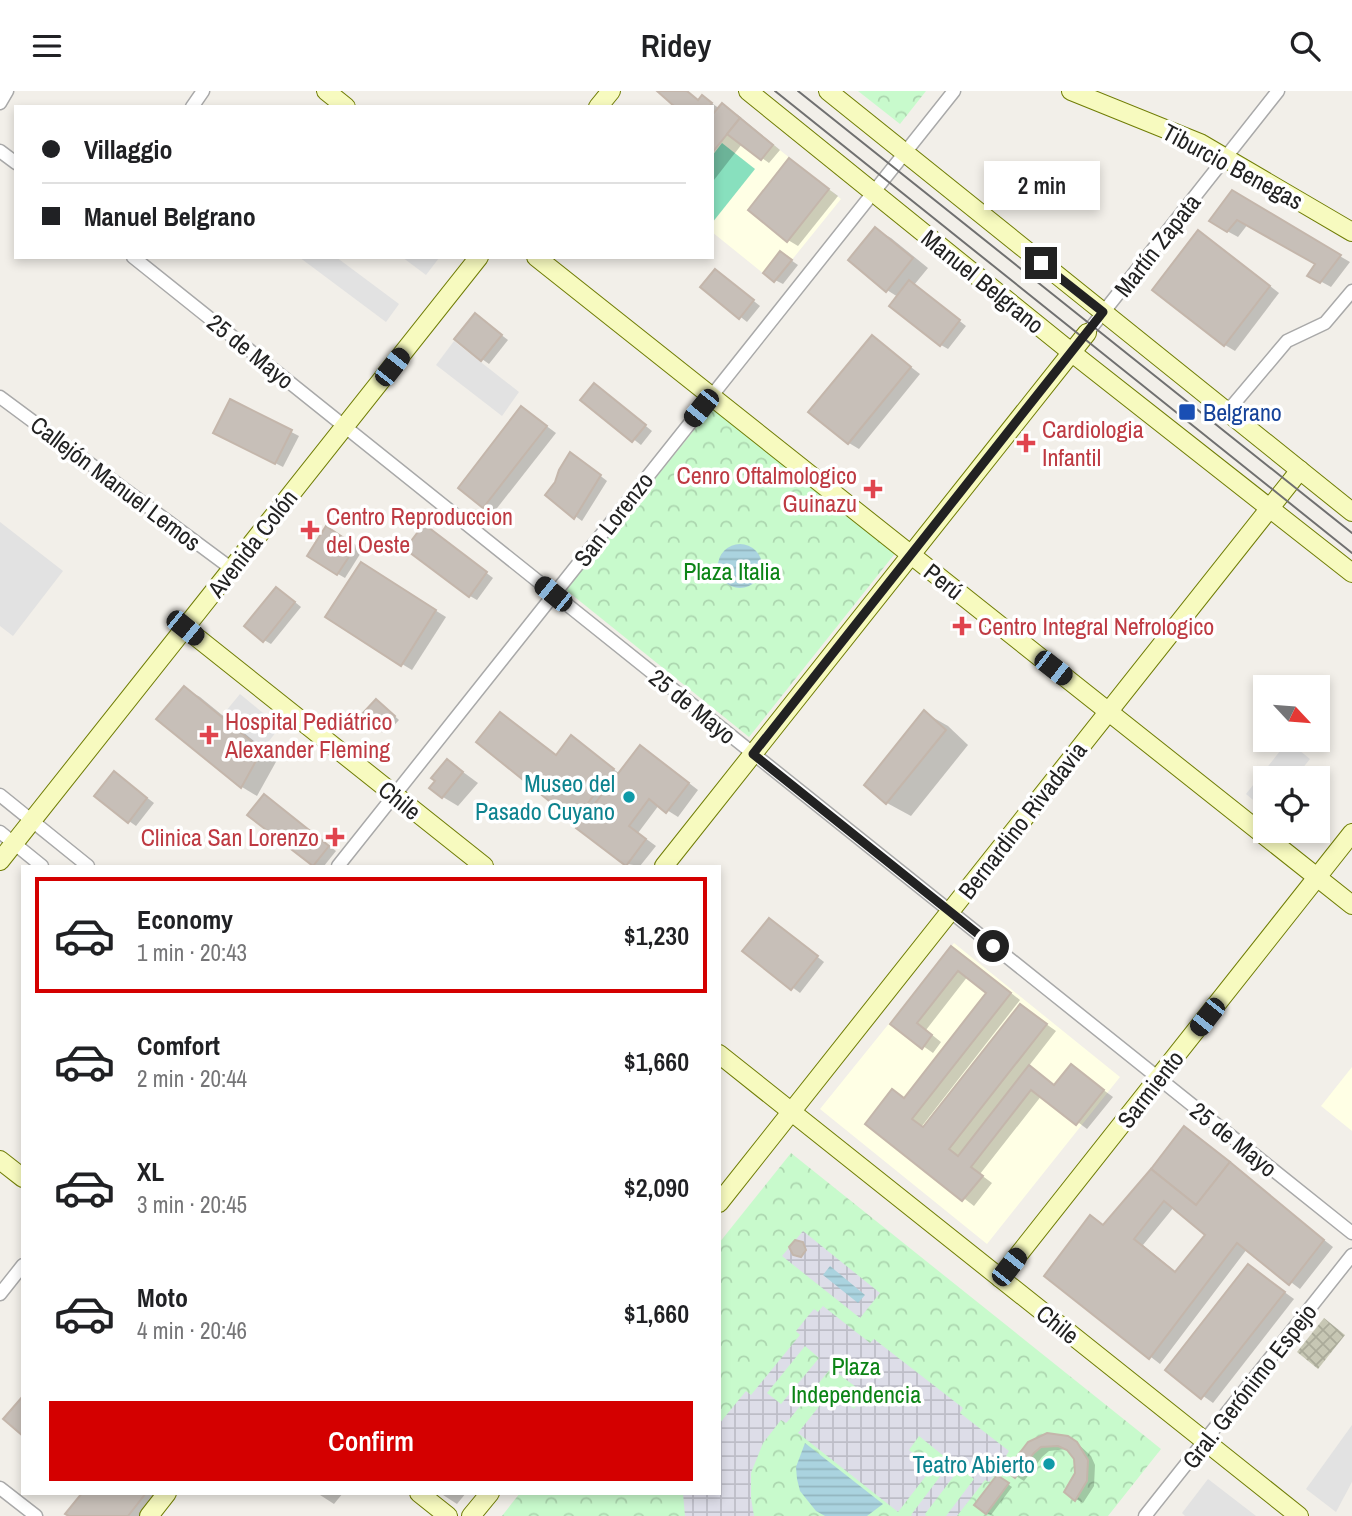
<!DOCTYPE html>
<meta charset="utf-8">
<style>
body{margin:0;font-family:"Archivo Narrow",sans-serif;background:#f6f6f6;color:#202124;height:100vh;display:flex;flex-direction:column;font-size:26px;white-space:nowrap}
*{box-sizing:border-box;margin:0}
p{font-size:23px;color:#757577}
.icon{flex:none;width:38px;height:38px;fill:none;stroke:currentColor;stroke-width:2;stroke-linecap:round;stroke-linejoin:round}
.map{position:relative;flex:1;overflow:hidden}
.drawer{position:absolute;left:21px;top:774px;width:700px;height:630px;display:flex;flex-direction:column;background:#fff;border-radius:0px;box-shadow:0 4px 10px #0003}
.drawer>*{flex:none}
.hud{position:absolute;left:14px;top:14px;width:700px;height:154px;border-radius:0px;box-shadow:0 4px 10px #0003;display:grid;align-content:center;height:154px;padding:0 28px;background:#fff}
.needle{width:46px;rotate:116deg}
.fabs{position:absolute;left:1253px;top:584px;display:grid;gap:14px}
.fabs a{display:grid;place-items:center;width:77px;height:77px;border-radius:0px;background:#fff;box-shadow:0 4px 10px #0003;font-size:35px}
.end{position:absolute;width:32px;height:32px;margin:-16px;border:9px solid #222;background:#fff;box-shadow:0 0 0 4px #fff}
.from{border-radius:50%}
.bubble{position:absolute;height:49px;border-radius:0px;background:#fff;box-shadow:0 4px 10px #0003;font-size:23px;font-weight:600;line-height:49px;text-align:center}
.car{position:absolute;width:21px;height:42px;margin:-21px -10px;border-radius:9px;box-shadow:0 0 5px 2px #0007;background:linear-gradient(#222 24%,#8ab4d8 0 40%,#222 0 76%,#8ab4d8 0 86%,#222 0)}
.hud b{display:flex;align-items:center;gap:24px;height:66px;font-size:26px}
.hud b+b{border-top:2px solid #e0e0e0}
.hud i{width:18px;height:18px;background:#202124}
ul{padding:12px 0 0;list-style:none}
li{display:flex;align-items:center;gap:21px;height:116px;margin:0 14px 10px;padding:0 14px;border:4px solid transparent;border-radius:0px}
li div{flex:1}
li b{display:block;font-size:26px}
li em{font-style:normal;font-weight:600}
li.active{border-color:#d40000}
li>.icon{width:63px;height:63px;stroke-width:1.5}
.action{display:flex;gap:14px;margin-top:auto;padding:14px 28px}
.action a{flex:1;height:80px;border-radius:0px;background:#d40000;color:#fff;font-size:28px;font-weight:600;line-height:80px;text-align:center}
header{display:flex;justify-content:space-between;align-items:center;height:91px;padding:0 28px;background:#fff;font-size:32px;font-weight:600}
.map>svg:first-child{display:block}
.education{fill:#ffffe5}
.construction{fill:url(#construction-cross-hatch)}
.park{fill:url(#park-crowns)}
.pitch{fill:#88e0be}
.parking{fill:#e2e2e2}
.plaza{fill:url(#plaza-grid);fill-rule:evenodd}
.water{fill:url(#water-rules)}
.shadow{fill:#0003;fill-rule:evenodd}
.building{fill:#c7bfb8;stroke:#c4b6ab;stroke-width:2;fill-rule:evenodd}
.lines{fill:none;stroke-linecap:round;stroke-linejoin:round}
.street-casing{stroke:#a9a9a9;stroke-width:15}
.secondary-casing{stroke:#707d05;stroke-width:20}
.street{stroke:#fff;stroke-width:12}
.secondary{stroke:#f7fabf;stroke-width:18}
.tram{stroke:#707070;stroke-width:2}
.route{stroke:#222;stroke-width:9}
.transit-dot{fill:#1a4fb4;stroke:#fff;stroke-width:2.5}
.health-dot{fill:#e0444e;stroke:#fff;stroke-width:2.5}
.culture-dot{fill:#0f9aa8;stroke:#fff;stroke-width:2.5}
.labels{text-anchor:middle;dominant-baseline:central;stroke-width:7;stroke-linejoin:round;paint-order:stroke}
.street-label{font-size:24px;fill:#222;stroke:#fff}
.transit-label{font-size:24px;fill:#164399;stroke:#fff;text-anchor:start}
.health-label{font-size:24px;fill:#be3a42;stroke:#fff;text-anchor:start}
.park-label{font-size:24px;fill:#0c8416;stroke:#fff}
.culture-label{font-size:24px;fill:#0d838f;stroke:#fff;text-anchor:end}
</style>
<header><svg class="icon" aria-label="menu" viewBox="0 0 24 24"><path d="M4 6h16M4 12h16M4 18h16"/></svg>Ridey<svg class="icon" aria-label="search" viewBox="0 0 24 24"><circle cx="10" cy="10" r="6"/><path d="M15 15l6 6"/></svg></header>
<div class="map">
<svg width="1352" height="1425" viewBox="0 0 1352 1425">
<defs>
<pattern id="construction-cross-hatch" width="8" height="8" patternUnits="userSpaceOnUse" patternTransform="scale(1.75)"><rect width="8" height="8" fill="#c7c7b4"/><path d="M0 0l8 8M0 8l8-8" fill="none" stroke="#abab9a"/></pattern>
<pattern id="park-crowns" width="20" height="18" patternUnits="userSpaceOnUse" patternTransform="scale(1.75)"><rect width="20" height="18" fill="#c8facc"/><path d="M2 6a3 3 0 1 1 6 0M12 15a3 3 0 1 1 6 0" fill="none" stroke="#acd6af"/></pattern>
<pattern id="plaza-grid" width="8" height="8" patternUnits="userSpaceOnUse" patternTransform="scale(1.75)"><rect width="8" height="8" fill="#dddde8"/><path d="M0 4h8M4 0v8" fill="none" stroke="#bdbdc7"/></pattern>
<pattern id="water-rules" width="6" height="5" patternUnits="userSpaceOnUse" patternTransform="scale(1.75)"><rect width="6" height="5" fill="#aad3df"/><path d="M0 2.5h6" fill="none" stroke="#92b5bf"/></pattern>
</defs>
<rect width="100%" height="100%" fill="#f2efe9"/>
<!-- education -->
<g class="education">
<polygon points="740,27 841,108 774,191 712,141 712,62"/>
<polygon points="954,852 1120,986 987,1153 820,1018"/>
<polygon points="1352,976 1352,1040 1321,1015"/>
</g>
<!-- construction -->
<polygon class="construction" points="1324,1227 1345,1244 1318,1278 1297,1261"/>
<!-- park -->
<g class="park">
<polygon points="858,0 926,0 900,33"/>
<polygon points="715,313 897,460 749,646 566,499"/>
<polygon points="791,1062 1161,1358 1108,1425 502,1425 520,1402 719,1402 719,1152"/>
</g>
<!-- pitch -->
<polygon class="pitch" points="722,52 755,78 712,132 712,65"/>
<!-- parking -->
<g class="parking">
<polygon points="299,166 336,166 399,213 386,231"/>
<polygon points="402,166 438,166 439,167 426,184"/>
<polygon points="454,250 519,301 502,325 436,274"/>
<polygon points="0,431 63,480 13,545 0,535"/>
<polygon points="240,603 280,636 262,659 221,626"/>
<polygon points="1288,650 1310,668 1294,688 1265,688 1265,719 1246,703"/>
<polygon points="1352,1334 1352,1391 1336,1421 1306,1398"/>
<polygon points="1208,1388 1256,1425 1185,1425 1182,1422"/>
</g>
<!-- plaza -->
<g class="plaza">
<polygon points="803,1140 880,1202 860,1227 782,1165"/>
<path d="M823,1215l47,37 4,-4 89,69 -3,5 49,38 -3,5 2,3 -19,23 -4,-2 -28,36h-11l28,-37 -14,-11 -35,46 1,2h-13l-2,-1 40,-53 -32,-26 -10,14 23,18 -34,44 -100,-79 33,-42 23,18 11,-15 -34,-26 -43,53 -2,2 -5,-3 -18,23 -12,30v25l3,18h-69l-2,-23h36v-69l27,-33 5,4 49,-60 -4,-4 12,-15 6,-7 4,3zM805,1255l14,12 -38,46 -14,-11z"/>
</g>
<!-- water -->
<g class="water">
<circle cx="740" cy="475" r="22"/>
<polygon points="830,1175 865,1204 858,1212 823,1184"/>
<polygon points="805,1352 883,1413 867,1425 825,1425 816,1420 800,1400 797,1388 796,1376"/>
</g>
<!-- shadow -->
<g class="shadow">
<polygon points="687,0 700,10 703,6 720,18 722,14 738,24 780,59 769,72 742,53 714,89 712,88 712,16 678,16"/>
<polygon points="789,69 838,105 798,155 788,149"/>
<polygon points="1232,102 1350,171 1331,196 1309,184 1317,172 1248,133 1238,146 1227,140"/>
<polygon points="875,138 891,147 928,177 914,194 966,235 948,258 941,254 898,206 887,199"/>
<polygon points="1209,148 1279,202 1235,260 1225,254"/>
<polygon points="788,167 798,174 783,193 775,189"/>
<polygon points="716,180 760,215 747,231 703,196"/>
<polygon points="475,224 508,249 489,273 482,268"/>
<polygon points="872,246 920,283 859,358 849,352"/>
<polygon points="601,299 652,340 641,354 583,309"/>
<polygon points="231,310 299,345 283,376 222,345"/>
<polygon points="522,317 556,342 494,421 484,415"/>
<polygon points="578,367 607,390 582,430 547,404"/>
<polygon points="326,438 362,460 345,487 338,483"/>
<polygon points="432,440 493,487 477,509 470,505"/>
<polygon points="371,479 446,526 412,579 402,573"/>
<polygon points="284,502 301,516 271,553 264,549"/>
<polygon points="184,597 200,606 277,669 257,705 242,696"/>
<polygon points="381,613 399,629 388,641 383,638"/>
<polygon points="925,622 948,635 968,654 911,725 887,712 866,694"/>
<polygon points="571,646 620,683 650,662 698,699 678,726 659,714 638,742 656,755 640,775 627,773 575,728 557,665"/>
<polygon points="448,670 478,692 458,715 443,706"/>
<polygon points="121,687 154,712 136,735 129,730"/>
<polygon points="272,710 336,760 324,775 315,775 250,724"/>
<polygon points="776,833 824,871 800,902 745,860"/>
<polygon points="962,863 1020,909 922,1035 925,1037 1021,915 1056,940 1028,976 1056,995 1071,975 1113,1006 1087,1038 1042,1004 980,1083 992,1092 974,1115 867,1033 905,1008 989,902 968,885 926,939 941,951 933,962 892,933"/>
<path d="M1185,1038l148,118 -33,42 -53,-40 -87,115 -114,-88 45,-59 14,9zM1174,1116l34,28 -31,38 -34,-28z"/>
<polygon points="1249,1175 1294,1208 1213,1312 1167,1279"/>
<polygon points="1076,1351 1091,1365 1095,1374 1094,1395 1083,1412 1076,1408 1074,1388 1077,1374 1072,1363 1066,1358 1049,1360 1042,1366 1024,1390 1008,1380 1029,1352"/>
<polygon points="1002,1389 1012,1396 991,1424 986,1422"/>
<polygon points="84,1402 161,1402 143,1425 71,1425 68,1422"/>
<polygon points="317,1402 343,1402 334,1413"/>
<polygon points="440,1402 466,1402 457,1413"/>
</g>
<!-- building -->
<g class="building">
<polygon points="657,0 687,0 698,9 702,4 712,12 709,16 675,16"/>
<polygon points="722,12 740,27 712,62 712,24"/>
<polygon points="740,27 773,54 761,69 727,43"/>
<polygon points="789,67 829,98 787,151 748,119"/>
<polygon points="1232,99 1341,164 1320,192 1307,185 1315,173 1237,129 1227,141 1209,130"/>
<polygon points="875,136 913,167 886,201 848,169"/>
<polygon points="1198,139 1270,195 1224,255 1152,199"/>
<polygon points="780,160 792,169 774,191 763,182"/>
<polygon points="715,178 754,209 739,228 700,196"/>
<polygon points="909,189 960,229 940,255 889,215"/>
<polygon points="475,222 502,244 481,270 454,248"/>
<polygon points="872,244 911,276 848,353 808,321"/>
<polygon points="594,292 646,334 632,351 580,309"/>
<polygon points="230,308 292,339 275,373 213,342"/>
<polygon points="521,315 547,335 483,417 458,397"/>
<polygon points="570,361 601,384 574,428 545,404 555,391 559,379"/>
<polygon points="424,433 487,481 469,506 405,458"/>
<polygon points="326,435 356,455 337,484 307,465"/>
<polygon points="361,471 436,519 401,575 325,526"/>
<polygon points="276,496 295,511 263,551 244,535"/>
<polygon points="184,595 262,659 241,697 156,628"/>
<polygon points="376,608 395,625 382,640 363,622"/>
<polygon points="924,619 946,639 886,713 864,694"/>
<polygon points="500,621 556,664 571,644 614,678 574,730 476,651"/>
<polygon points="640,654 689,692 666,722 649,708 629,735 646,748 626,775 576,737"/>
<polygon points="447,668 463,681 442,707 429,697 435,690 431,687"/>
<polygon points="114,680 147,707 128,732 94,705"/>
<polygon points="264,703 329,755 313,775 247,724"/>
<polygon points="769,827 818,865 791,899 742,860"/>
<polygon points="951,855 1011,902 912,1028 923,1036 1020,913 1047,933 949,1058 958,1065 1029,974 1054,994 1071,973 1104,999 1076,1034 1031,999 971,1076 983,1085 962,1110 865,1033 892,998 904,1007 986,902 958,880 917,932 932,944 922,958 890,933"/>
<polygon points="1184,1035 1230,1071 1196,1114 1151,1078"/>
<path d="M1230,1071l94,78 -35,45 -52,-42 -88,116 -105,-83 46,-61 13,10 48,-56 45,36zM1164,1110l41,34 -30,37 -41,-33z"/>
<polygon points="795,1149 803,1151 806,1159 801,1166 793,1164 789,1156"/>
<polygon points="1248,1173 1285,1201 1201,1308 1165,1279"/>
<polygon points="23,1305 23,1345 3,1328"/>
<polygon points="1047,1342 1068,1345 1077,1351 1088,1369 1087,1390 1075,1410 1064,1401 1075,1382 1074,1368 1067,1359 1058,1355 1041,1356 1034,1362 1015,1387 1006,1380 1028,1351"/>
<polygon points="997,1384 1009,1392 986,1423 974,1414"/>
<polygon points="82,1402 146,1402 128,1425 69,1425 65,1423"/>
</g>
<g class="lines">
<defs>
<g id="street">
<polyline points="0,12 7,0"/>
<polyline points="192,16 203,0"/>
<polyline points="0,60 16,72"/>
<polyline points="133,166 1352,1142"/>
<polyline points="1087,242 1278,0"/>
<polyline points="0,306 232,478"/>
<polyline points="1227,321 1287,250 1325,232 1352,200"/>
<polyline points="0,704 88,775"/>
<polyline points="0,741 42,775"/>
<polyline points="338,775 954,0"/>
<polyline points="0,1203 23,1174"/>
<polyline points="0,1397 36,1425"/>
<polyline points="1145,1425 1352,1164"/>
</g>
<g id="secondary">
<polyline points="326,0 346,16"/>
<polyline points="748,0 1071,261 1352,482"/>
<polyline points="828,0 1352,421"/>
<polyline points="1071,0 1200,52 1352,141"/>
<polyline points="598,16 611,0"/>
<polyline points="536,166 1352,814"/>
<polyline points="185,537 484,775"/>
<polyline points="0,770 479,166"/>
<polyline points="664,775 1087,242"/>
<polyline points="719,963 1299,1425"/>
<polyline points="0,1069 23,1087"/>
<polyline points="719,1112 1300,379"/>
<polyline points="1000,1187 1352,742"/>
<polyline points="419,1402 448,1425"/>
<polyline points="149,1425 167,1402"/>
<polyline points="471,1425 490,1402"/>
</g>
</defs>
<!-- street casing -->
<use href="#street" class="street-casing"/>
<!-- secondary casing -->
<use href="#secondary" class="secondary-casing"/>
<!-- street -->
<use href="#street" class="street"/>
<!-- secondary -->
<use href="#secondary" class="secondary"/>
<!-- tram -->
<g class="tram">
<polyline points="775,0 1352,462"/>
<polyline points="798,0 1352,442"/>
</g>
</g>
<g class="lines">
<!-- route -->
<polyline class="route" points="993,855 753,663 1103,221 1041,172"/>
</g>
<!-- markers -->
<rect class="transit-dot" x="1178" y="312" width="18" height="18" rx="3.5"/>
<g class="health-dot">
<path d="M1022.5 341.5h7v7h7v7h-7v7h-7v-7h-7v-7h7z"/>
<path d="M869.5 387.5h7v7h7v7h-7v7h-7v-7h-7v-7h7z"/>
<path d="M306.5 428.5h7v7h7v7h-7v7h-7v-7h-7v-7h7z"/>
<path d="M958.5 524.5h7v7h7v7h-7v7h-7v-7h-7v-7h7z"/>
<path d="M205.5 633.5h7v7h7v7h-7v7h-7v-7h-7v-7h7z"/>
<path d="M331.5 735.5h7v7h7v7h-7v7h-7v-7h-7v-7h7z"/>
</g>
<g class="culture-dot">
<circle cx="629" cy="706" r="7"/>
<circle cx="1049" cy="1373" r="7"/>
</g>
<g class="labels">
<!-- street labels -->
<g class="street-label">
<text transform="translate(1233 75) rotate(28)">Tiburcio Benegas</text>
<text transform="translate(1157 154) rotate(-52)">Martín Zapata</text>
<text transform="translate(983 190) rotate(39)">Manuel Belgrano</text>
<text transform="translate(251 260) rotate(39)">25 de Mayo</text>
<text transform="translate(116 392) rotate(37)">Callejón Manuel Lemos</text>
<text transform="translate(613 428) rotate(-52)">San Lorenzo</text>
<text transform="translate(252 452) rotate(-52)">Avenida Colón</text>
<text transform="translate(944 490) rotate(38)">Perú</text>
<text transform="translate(693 615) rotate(39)">25 de Mayo</text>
<text transform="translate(400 709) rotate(39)">Chile</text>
<text transform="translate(1022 729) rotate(-52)">Bernardino Rivadavia</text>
<text transform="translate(1150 998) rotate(-52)">Sarmiento</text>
<text transform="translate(1234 1048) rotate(39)">25 de Mayo</text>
<text transform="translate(1058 1233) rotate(39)">Chile</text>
<text transform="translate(1249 1295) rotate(-52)">Gral. Gerónimo Espejo</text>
</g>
<!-- transit labels -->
<g class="transit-label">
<text x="1203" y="321">Belgrano</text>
</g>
<!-- health labels -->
<g class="health-label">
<text x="1042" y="338">Cardiologia<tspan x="1042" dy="28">Infantil</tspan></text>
<text x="857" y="384" text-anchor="end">Cenro Oftalmologico<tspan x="857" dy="28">Guinazu</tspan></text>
<text x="326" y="425">Centro Reproduccion<tspan x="326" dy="28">del Oeste</tspan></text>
<text x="978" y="535">Centro Integral Nefrologico</text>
<text x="225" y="630">Hospital Pediátrico<tspan x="225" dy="28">Alexander Fleming</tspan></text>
<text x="319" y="746" text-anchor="end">Clinica San Lorenzo</text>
</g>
<!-- park labels -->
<g class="park-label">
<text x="732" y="480">Plaza Italia</text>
<text x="856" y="1275">Plaza<tspan x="856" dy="28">Independencia</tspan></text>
</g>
<!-- culture labels -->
<g class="culture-label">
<text x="615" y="692">Museo del<tspan x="615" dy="28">Pasado Cuyano</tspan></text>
<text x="1035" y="1373">Teatro Abierto</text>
</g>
</g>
</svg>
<div class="fabs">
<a><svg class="needle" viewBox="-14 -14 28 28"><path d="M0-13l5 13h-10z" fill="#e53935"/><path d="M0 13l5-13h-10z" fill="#757577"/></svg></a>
<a><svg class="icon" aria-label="locate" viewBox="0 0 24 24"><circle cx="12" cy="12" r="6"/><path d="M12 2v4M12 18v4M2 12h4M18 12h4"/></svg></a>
</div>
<i class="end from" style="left:993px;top:855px"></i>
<i class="end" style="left:1041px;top:172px"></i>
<div class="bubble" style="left:984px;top:70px;width:116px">2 min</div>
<i class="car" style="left:392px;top:276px;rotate:38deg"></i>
<i class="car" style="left:701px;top:317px;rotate:219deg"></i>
<i class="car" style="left:553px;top:503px;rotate:309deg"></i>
<i class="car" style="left:185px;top:537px;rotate:129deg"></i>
<i class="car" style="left:1053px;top:577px;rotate:128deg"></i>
<i class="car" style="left:1207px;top:926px;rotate:218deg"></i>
<i class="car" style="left:1009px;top:1176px;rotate:38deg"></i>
<div class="hud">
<b><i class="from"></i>Villaggio</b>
<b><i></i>Manuel Belgrano</b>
</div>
<section class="drawer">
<ul>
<li class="active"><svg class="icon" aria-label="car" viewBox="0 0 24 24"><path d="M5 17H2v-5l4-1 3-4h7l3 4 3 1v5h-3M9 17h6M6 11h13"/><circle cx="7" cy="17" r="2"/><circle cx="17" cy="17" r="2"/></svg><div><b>Economy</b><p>1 min · 20:43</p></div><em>$1,230</em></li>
<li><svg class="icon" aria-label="car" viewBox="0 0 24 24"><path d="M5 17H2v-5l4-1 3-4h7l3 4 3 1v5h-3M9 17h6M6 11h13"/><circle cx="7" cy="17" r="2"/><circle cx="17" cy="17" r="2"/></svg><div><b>Comfort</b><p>2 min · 20:44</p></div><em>$1,660</em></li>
<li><svg class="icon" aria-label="car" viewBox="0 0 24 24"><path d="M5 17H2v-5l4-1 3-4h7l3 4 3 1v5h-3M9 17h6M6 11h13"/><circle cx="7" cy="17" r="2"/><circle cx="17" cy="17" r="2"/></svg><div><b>XL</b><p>3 min · 20:45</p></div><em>$2,090</em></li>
<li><svg class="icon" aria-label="car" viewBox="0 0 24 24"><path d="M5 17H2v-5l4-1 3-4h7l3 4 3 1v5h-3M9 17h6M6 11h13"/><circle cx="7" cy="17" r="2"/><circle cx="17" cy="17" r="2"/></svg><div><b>Moto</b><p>4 min · 20:46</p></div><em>$1,660</em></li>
</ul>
<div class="action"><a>Confirm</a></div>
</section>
</div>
